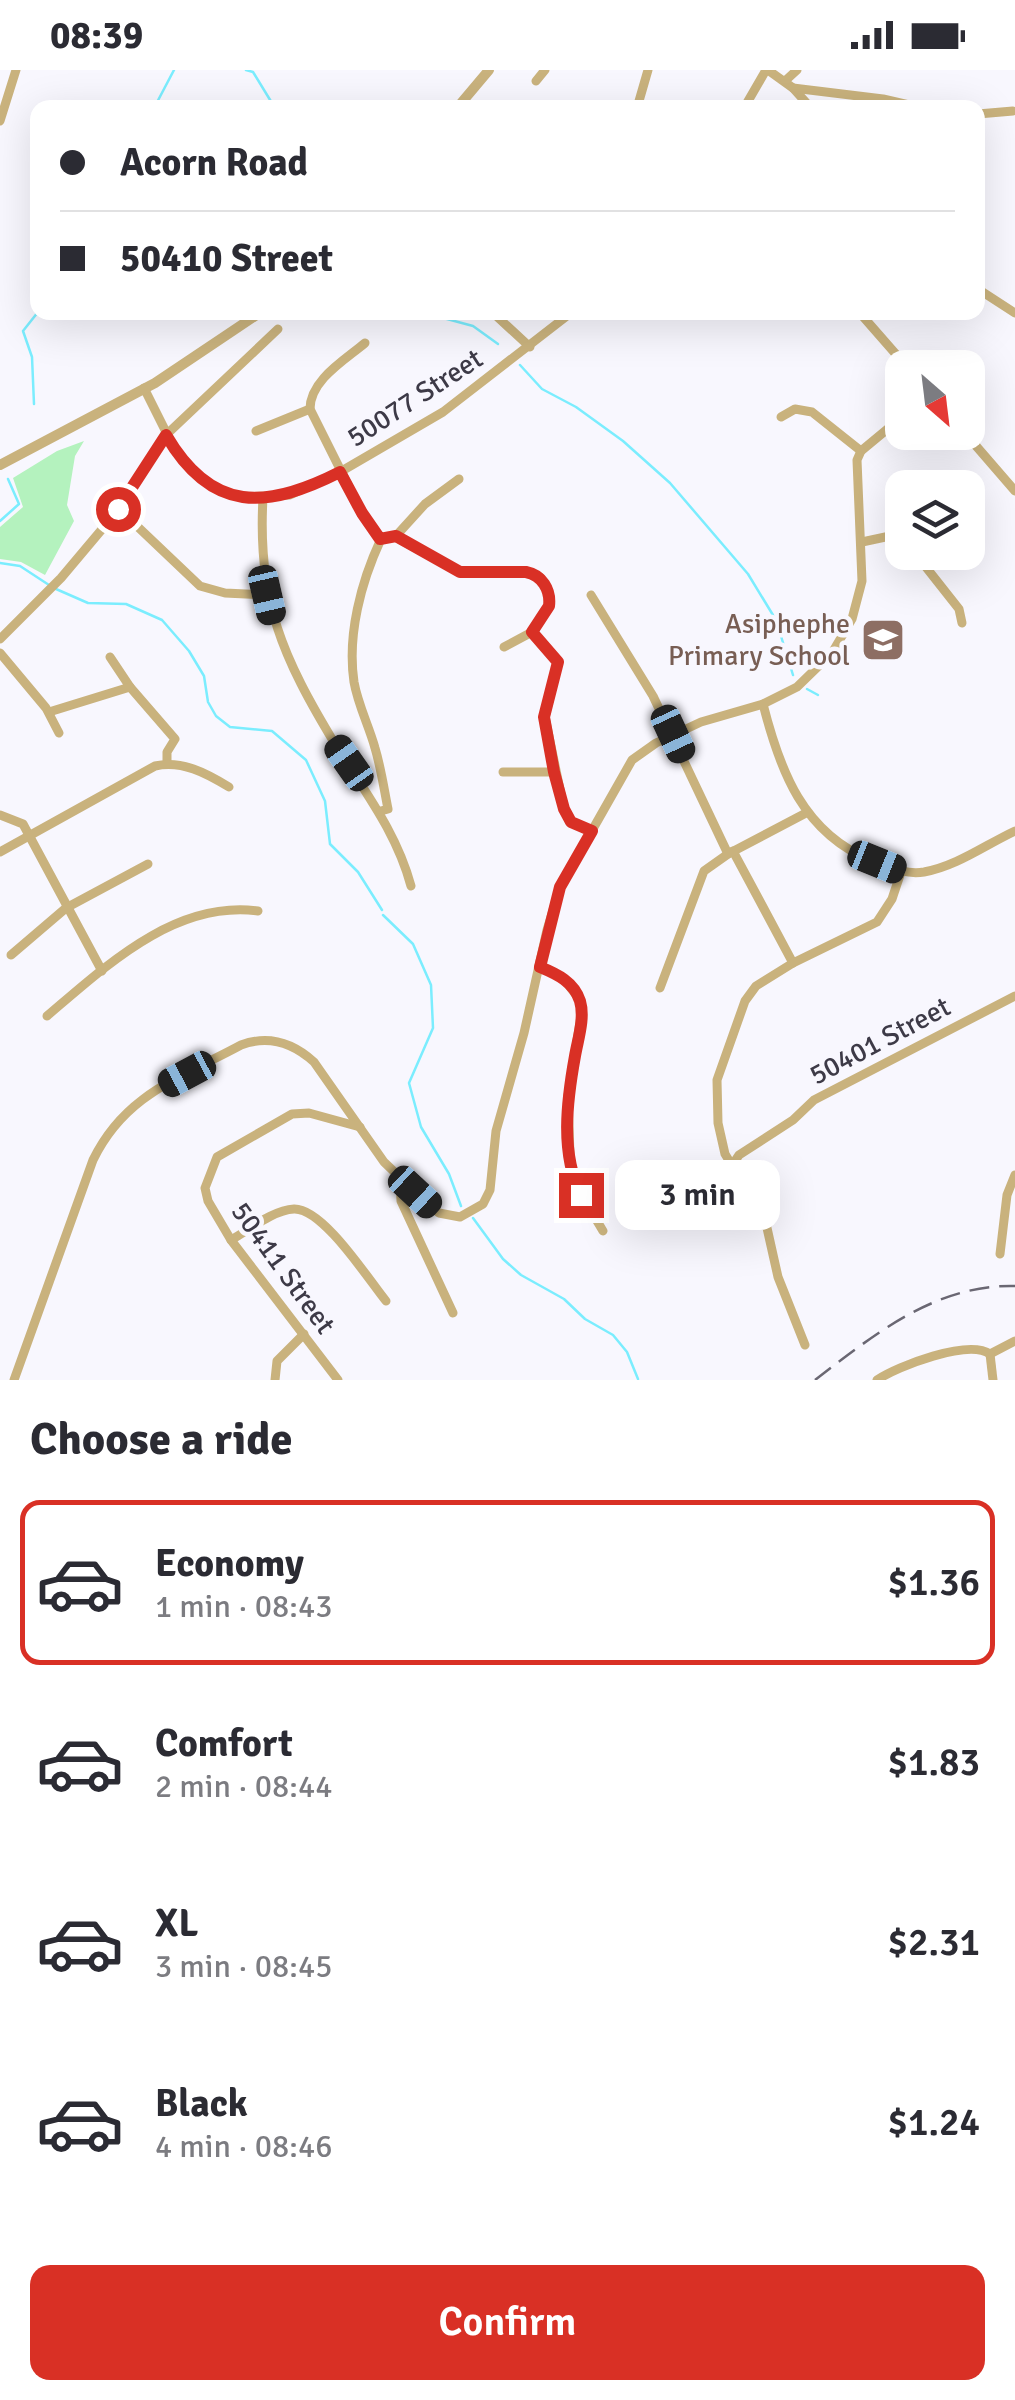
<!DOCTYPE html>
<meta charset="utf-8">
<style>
body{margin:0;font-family:Signika,sans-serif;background:#f7f7f7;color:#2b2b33;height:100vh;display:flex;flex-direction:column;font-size:38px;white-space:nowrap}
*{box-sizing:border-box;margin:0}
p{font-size:32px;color:#7c7c81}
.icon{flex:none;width:55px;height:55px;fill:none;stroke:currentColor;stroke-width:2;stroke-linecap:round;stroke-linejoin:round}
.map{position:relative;height:1310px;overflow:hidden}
.drawer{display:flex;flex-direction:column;background:#fff;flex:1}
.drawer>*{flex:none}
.guide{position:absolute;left:30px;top:30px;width:955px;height:220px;border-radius:20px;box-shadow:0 10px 40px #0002;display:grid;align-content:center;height:220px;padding:0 30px;background:#fff}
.needle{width:65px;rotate:152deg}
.controls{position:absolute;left:885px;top:280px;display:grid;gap:20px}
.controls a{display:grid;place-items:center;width:100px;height:100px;border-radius:20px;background:#fff;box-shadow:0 10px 40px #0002;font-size:50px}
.end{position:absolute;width:45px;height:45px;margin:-22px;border:12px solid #d93025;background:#fff;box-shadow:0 0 0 5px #fff}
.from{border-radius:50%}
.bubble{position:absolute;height:70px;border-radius:20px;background:#fff;box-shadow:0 10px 40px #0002;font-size:32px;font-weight:600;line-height:70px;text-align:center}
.car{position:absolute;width:30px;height:60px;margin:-30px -15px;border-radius:12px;box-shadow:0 0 8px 2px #0007;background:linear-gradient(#222 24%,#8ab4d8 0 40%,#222 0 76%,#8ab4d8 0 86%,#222 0)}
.guide b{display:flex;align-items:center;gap:35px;height:95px;font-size:38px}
.guide b+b{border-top:2px solid #e1e1e2}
.guide i{width:25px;height:25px;background:#2b2b33}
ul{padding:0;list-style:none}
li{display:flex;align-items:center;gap:30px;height:165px;margin:0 20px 15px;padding:0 10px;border:5px solid transparent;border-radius:20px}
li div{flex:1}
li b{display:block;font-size:38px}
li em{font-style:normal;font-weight:600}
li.current{border-color:#d93025}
li>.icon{width:90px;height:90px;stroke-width:1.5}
h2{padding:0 30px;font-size:45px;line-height:120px}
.cta{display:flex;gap:20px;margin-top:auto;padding:20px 30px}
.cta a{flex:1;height:115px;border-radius:20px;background:#d93025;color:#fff;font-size:40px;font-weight:600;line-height:115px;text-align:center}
.status{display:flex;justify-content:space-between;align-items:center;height:70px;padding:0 50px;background:#fff;direction:ltr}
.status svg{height:28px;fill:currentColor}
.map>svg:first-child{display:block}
.green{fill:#b4f2be}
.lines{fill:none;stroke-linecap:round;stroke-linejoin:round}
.stream{stroke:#7bedfe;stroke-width:2.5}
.minor{stroke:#c9b27d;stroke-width:9}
.tertiary{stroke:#c9b27d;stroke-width:10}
.rail{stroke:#6a6773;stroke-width:2.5;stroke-dasharray:20 10;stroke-linecap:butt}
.route{stroke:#d93025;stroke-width:12}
.labels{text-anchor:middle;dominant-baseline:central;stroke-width:9;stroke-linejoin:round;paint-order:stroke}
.street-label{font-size:28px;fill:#3d3a47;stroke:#f8f7fe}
.education-label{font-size:28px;fill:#785e54;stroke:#f8f7fe;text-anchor:end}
</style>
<div class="status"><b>08:39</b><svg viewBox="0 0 49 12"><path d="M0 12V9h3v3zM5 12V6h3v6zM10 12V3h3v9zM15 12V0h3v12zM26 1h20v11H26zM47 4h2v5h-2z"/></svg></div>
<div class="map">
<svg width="1015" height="1310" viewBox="0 0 1015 1310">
<rect width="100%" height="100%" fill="#f8f7fe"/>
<!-- green -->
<polygon class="green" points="84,371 75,386 67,435 74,451 45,505 21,492 0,489 0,457 23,437 13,408 57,381"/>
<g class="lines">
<!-- stream -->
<g class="stream">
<polyline points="246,0 253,2 275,38"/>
<polyline points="154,38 174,0"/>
<polyline points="421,242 473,256 498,274"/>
<polyline points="520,295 542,319 576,337 623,371 670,413 748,504 776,550 793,605"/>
<polyline points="34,334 32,287 23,261 38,242"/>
<polyline points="0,451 19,434 8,409"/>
<polyline points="0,493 20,496 49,515"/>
<polyline points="56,519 88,533 126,534 162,550 189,581 204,606 208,632 216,646 230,657 272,661 306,690 325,731 330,774 358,802 382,840"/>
<polyline points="807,619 818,625"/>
<polyline points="383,845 413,874 431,915 433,958 409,1013 421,1057 449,1104 461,1136"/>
<polyline points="473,1148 503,1189 521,1205 564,1229 585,1249 613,1265 627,1282 638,1309"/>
</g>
<!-- minor -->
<g class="minor">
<polyline points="768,0 793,18 811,38"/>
<polyline points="536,11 545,0"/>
<polyline points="785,11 797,0"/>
<polyline points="793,18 883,29 922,38"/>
<polyline points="637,38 648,0"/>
<polyline points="744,38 766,0"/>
<polyline points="978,44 1013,41"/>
<polyline points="0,51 16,0"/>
<polyline points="978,219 1015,243"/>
<polyline points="492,242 530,277"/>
<polyline points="859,242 908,298"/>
<path d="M365,273c-20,17 -55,37 -55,66l52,104 19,26"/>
<polyline points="144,318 175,380 189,398 217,419 241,427 290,425 340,402 443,342 572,242"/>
<polyline points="781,347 795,339 812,342 861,381"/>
<polyline points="256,361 310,339"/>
<polyline points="964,362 1015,421"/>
<path d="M263,428c-6,103 20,160 72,246 29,47 61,87 76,142"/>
<polyline points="119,439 200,516 225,523 267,525"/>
<polyline points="395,467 425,434 459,409"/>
<path d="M381,469c-20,43 -34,96 -27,143 4,23 15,44 21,66 6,20 9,41 13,61l-7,2"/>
<polyline points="381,469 395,467 460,502 526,502 540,507 548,522 549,536 532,562 504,577"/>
<polyline points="862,472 890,466 902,470"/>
<polyline points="914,482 959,539 962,553"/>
<polyline points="591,525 653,626 728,784"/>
<polyline points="532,562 558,592 545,647 564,739 571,751 592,761"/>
<polyline points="0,569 61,508 119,439 166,365 278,259"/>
<polyline points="0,583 46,638 59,663"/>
<polyline points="110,587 130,617 175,669 167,682 167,694"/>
<path d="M763,634c17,67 40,129 109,157 17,6 33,14 52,11 33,-6 61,-27 91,-41"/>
<polyline points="49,642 130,617"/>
<polyline points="503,702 554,702"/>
<polyline points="0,745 23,754 102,901"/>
<polyline points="733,781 793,893"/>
<path d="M0,782l155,-86c27,-6 51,7 74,21"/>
<polyline points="11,885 66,838 148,794"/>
<polyline points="539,897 563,908 580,930 581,946 568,1026 570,1086 575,1114 603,1161"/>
<polyline points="660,918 704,801 728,784 806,743"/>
<path d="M47,946c59,-50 128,-116 211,-105"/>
<polyline points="736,1101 735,1091 739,1085 793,1050 814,1030 1015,926"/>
<polyline points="400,1108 401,1131 453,1243"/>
<path d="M231,1170c18,-10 42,-30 63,-31 29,-1 74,70 92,92"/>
<polyline points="1000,1184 1007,1125 1015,1105"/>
<polyline points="805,1275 778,1207 765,1149 725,1084 718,1053 717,1010 745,931 756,916 793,893 877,852 892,829 901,802"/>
<polyline points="990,1284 1015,1271"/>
<polyline points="990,1284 993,1310"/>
<path d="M14,1310l79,-220c32,-66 87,-82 148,-115 27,-10 52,-2 73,17l70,100 46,44 9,7 21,4 23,-13 7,-14 6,-59 28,-98 23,-103 13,-43 72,-127 24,-17 45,-21 62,-18 34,-17 35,-34 20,-34 10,-38 -5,-121 4,-9 41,-34"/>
<polyline points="275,1310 277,1291 304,1264"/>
<polyline points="338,1310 231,1170 208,1131 205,1118 217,1087 292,1044 309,1043 360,1057"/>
<path d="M877,1310c21,-14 91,-41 113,-26"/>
</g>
<!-- tertiary -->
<g class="tertiary">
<polyline points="457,38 489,0"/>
<polyline points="0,395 155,313 261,242"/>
</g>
<!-- rail -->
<path class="rail" d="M815,1310c60,-46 121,-96 200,-94"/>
</g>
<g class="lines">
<!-- route -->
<path class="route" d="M118,439l48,-74c46,79 101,74 174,37l22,41 18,26 16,-3 64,36h66c16,3 25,18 23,34l-17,26 26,30 -14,55 10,55 10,37 7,13 21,9 -32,56 -20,80c17,7 34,15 40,34 5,17 -2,38 -5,55 -8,44 -15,97 6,139"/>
</g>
<!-- icons -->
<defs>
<symbol id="school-square" viewBox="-11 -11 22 22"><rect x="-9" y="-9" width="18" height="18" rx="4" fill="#8d6e63" stroke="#f8f7fe"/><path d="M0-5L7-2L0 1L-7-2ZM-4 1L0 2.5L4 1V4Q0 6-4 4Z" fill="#fff"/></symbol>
</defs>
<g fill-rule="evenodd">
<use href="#school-square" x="858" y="545" width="50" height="50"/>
</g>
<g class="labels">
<!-- street labels -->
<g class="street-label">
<text transform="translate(415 328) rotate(-33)">50077 Street</text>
<text transform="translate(880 971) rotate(-28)">50401 Street</text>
<text transform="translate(283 1198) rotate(54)">50411 Street</text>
</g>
<!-- education labels -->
<g class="education-label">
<text x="850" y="554">Asiphephe<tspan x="850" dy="32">Primary School</tspan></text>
</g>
</g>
</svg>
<div class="controls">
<a><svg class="needle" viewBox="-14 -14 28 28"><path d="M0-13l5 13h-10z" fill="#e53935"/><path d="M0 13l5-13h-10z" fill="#7c7c81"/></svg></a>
<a><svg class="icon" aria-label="layers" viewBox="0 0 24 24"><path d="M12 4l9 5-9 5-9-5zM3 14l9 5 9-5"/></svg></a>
</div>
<i class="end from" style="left:118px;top:439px"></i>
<i class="end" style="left:581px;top:1125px"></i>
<div class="bubble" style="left:615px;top:1090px;width:165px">3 min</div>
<i class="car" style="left:267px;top:525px;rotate:167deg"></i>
<i class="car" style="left:673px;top:664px;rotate:155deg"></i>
<i class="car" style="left:349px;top:693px;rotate:325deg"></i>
<i class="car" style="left:877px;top:792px;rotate:112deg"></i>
<i class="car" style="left:187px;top:1004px;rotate:242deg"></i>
<i class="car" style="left:415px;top:1122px;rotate:133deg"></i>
<div class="guide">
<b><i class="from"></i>Acorn Road</b>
<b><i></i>50410 Street</b>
</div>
</div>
<section class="drawer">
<h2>Choose a ride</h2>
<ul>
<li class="current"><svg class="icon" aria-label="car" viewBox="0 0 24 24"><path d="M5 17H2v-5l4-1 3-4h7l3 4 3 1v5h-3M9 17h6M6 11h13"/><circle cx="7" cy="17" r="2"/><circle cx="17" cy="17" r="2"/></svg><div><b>Economy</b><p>1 min · 08:43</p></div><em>$1.36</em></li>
<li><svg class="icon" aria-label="car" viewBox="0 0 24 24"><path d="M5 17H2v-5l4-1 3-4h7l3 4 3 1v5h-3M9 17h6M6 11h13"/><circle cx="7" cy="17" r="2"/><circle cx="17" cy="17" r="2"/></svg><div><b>Comfort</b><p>2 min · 08:44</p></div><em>$1.83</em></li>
<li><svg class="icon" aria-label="car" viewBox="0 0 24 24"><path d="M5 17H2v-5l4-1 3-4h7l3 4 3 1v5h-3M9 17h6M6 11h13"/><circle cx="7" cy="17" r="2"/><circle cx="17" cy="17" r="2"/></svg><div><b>XL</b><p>3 min · 08:45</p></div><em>$2.31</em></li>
<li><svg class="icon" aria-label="car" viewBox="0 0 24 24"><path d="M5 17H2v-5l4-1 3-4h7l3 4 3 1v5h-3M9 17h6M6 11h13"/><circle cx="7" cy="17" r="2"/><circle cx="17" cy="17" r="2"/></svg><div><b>Black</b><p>4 min · 08:46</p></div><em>$1.24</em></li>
</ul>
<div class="cta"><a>Confirm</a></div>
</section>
